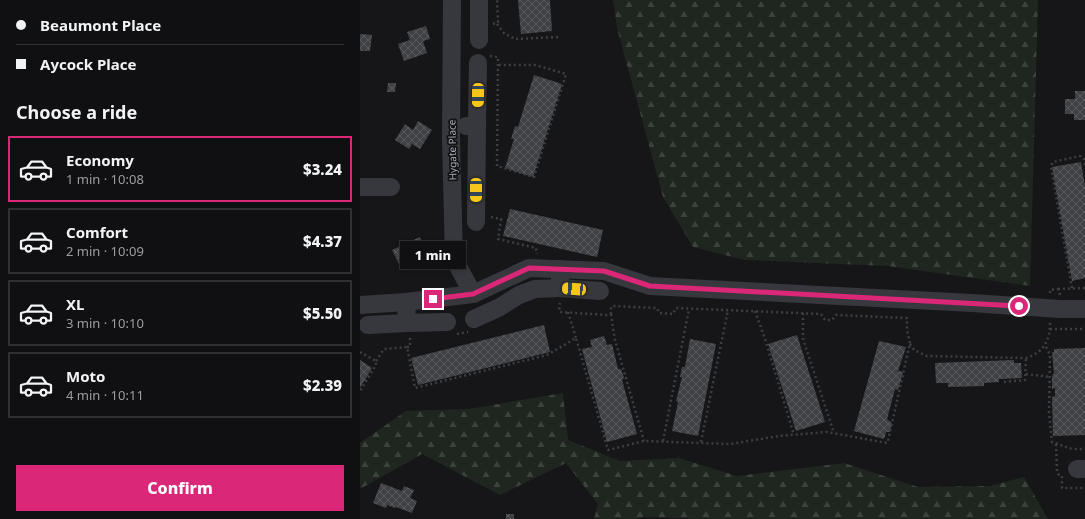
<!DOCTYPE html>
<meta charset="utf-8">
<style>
body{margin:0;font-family:"Noto Sans",sans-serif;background:#19191b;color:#f1f3f6;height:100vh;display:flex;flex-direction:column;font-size:15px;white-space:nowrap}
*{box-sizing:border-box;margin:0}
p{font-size:13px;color:#9c9d9f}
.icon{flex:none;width:22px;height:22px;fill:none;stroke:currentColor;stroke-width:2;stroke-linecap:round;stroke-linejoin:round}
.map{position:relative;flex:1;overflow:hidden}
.drawer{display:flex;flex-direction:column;background:#101012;width:360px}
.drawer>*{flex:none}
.top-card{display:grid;align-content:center;height:88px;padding:0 16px;background:#101012}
.end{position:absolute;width:18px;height:18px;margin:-9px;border:5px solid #db2777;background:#fff;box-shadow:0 0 0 2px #fff}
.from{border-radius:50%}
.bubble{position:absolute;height:28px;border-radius:0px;background:#101012;box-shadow:0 2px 6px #0003,0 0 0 1px #303032;font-size:13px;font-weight:800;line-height:28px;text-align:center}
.car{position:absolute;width:12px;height:24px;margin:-12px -6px;border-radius:5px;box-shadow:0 0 3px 1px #0007;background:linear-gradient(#f5c518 24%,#345 0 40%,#f5c518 0 76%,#345 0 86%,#f5c518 0)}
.top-card b{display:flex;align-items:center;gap:14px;height:38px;font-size:15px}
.top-card b+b{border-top:1px solid #303032}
.top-card i{width:10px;height:10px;background:#f1f3f6}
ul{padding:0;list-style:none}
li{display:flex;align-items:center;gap:12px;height:66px;margin:0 8px 6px;padding:0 8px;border:2px solid #303032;border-radius:0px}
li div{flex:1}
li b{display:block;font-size:15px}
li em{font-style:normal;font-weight:800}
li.current{border-color:#db2777}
li>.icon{width:36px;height:36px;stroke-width:1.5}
h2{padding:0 16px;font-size:18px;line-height:48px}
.action{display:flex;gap:8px;margin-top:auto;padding:8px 16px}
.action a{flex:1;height:46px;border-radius:0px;background:#db2777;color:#fff;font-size:16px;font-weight:800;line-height:46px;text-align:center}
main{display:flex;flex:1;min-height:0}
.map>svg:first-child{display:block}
.forest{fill:url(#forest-firs)}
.building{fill:url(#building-cross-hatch)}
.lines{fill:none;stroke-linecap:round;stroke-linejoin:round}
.path{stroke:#3d3f44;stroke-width:2.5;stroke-dasharray:2 3;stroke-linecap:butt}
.minor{stroke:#37383d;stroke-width:18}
.route{stroke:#db2777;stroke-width:5}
.labels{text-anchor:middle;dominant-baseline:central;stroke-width:3.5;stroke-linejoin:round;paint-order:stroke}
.street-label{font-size:10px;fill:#a8adb8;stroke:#111113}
</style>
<main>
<section class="drawer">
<div class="top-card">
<b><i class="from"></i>Beaumont Place</b>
<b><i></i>Aycock Place</b>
</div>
<h2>Choose a ride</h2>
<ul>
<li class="current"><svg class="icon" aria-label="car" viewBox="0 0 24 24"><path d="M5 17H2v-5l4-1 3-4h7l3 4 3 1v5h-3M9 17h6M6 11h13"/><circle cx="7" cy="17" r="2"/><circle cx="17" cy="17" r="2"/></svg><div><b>Economy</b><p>1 min · 10:08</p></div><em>$3.24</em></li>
<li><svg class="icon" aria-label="car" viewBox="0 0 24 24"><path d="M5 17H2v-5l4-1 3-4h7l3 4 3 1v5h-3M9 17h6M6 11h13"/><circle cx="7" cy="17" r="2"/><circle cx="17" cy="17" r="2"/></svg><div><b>Comfort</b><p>2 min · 10:09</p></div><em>$4.37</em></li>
<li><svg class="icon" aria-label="car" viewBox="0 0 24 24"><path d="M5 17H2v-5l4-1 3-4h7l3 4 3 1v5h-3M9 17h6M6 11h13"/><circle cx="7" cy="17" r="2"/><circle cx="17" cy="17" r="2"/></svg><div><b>XL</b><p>3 min · 10:10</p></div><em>$5.50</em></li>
<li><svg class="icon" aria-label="car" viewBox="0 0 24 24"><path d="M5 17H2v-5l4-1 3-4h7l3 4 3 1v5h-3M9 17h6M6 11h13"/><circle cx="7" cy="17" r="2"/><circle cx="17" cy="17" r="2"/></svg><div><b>Moto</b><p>4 min · 10:11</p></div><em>$2.39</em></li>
</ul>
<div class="action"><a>Confirm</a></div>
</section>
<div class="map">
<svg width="725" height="519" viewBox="0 0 725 519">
<defs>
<pattern id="forest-firs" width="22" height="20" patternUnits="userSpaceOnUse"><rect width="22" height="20" fill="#1e261f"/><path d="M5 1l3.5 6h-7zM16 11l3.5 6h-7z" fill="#3c433d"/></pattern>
<pattern id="building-cross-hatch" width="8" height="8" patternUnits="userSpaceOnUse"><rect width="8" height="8" fill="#404145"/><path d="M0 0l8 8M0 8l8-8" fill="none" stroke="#595a5e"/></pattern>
</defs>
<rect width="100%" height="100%" fill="#161618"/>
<!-- forest -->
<g class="forest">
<polygon points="253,0 678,0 670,286 528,266 385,260 333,247 303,197 257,28"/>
<polygon points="203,393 208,440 260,461 319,458 377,476 484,463 558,487 630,486 664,477 688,519 346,519 283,517 276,519 234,519 238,504 206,463 140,495 62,454 0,489 0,443 46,411 109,409"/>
</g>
<!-- building -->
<g class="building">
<polygon points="158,0 190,0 192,31 161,34"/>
<polygon points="66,26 70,39 63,41 67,53 44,61 38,44 50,40 47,32"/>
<polygon points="0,34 12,35 10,51 0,51"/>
<polygon points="174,75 202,84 173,177 145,168 154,139 151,139 155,126 158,127"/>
<polygon points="28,83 36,83 35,92 27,92"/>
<polygon points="715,91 725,91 725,120 714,120 714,114 705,114 705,99 715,99"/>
<polygon points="58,121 72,130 60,149 52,144 49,149 35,140 45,124 53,130"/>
<polygon points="721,162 725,186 725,278 712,281 692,167"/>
<polygon points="150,209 243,230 237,257 143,236"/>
<polygon points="60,237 66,251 39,264 32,250"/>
<polygon points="184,325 190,352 58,385 51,358"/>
<polygon points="437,335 465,422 436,431 408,344"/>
<polygon points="244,336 247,345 252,344 258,369 261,369 264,378 262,380 277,434 247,442 222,349 232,347 230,340"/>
<polygon points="330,339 356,344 338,436 312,431 318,402 316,401 322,377 320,377 322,367 325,367"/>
<polygon points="519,341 546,347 538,371 543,372 538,390 535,389 527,419 532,423 530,432 526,432 524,439 494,431"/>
<polygon points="725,348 725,435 693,436 692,397 695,396 695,388 692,389 692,376 694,373 692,352 694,352 694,349"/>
<polygon points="0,360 12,368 0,388"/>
<polygon points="654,360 654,363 661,363 662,378 639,379 639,382 624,383 624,386 588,387 588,383 576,383 575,363"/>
<polygon points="21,483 42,491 44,486 54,490 50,498 57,501 52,513 36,507 35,508 27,505 26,508 13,503"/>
<rect x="146" y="514" width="8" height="5"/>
</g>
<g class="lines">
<!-- path -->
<g class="path">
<polyline points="133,24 138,22 137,0"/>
<polyline points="137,24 144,33 155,39 199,37"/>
<polyline points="130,56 138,57 137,166 174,177 206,74 175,65 138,65"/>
<polyline points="131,217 141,219 138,239 176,248 177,254"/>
<polyline points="712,288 691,166 693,162 720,156 724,159 725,166"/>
<polyline points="690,293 690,290 699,289"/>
<polyline points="700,295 699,289 725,288"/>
<polyline points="395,311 405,339 434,435"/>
<polyline points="208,312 216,338"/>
<polyline points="443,313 443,339 474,433"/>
<polyline points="251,314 255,340 284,441"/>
<polyline points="690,329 725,329"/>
<polyline points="97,334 108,332"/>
<path d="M550,344l4,6 13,6 99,2c18,-6 24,-17 24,-36"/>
<polyline points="47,347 50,347 50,338"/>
<polyline points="686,347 690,355 689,413 692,442 712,449 725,449"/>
<polyline points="0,352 16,361 16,365 0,391"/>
<polyline points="16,361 24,349 47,347 55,388 187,355 216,338 248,450 284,441 370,444 419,436 467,432 527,443 528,441 550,343 547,330 547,318 476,315 472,320 465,320 461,314 316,308 313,314 299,313 297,308 253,306 251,307 251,313 247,315 201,312 199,311 200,303"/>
<polyline points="666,374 690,377"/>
<polyline points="644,382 665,380 666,358"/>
<polyline points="303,441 329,309"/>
<polyline points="341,442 368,310"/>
<polyline points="696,444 697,471 698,474 702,476 702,488 725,488"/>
</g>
<!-- minor -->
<g class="minor">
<polyline points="92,0 91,139 94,259 113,294"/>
<polyline points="119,0 119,40"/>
<polyline points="106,126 117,126 118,63"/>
<polyline points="0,187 31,187"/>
<polyline points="116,222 117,126"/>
<polyline points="200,288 240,291"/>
<polyline points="0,305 46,302 113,294 169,268 244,271 290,286 612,303 700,309 725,309"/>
<polyline points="114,319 140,307 159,295 175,289 200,288 200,269"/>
<polyline points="47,323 87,322"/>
<polyline points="8,325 47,323 46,302"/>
<polyline points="717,469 725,469"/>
</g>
</g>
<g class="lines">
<!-- route -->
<polyline class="route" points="73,299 113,294 169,268 244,271 290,286 659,306"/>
</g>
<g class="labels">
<!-- street labels -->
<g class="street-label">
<text transform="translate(92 150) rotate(-91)">Hygate Place</text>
</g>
</g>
</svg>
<i class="end from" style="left:659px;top:306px"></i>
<i class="end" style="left:73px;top:299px"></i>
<div class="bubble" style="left:40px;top:241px;width:66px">1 min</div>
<i class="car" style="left:118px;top:95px;rotate:181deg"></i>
<i class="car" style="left:116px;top:190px;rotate:180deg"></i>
<i class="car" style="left:214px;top:289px;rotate:274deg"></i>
</div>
</main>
